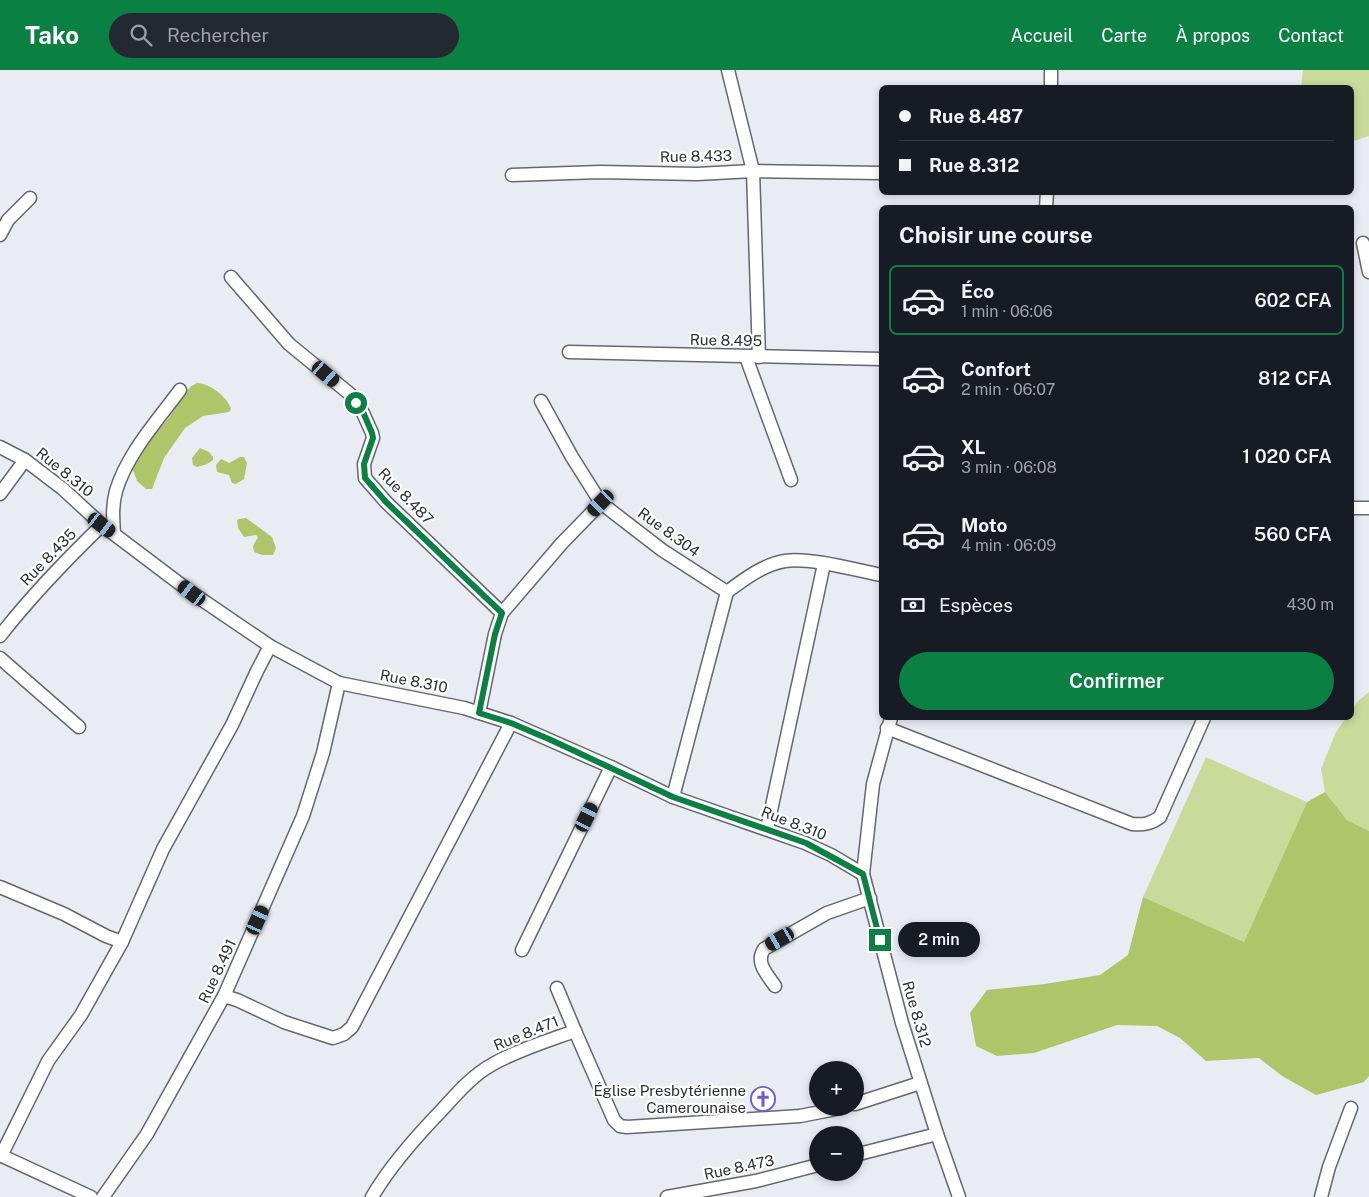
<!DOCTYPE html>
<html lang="fr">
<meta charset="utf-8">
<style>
body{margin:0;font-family:"Public Sans",sans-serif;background:#242831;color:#f1f3f6;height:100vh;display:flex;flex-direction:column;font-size:19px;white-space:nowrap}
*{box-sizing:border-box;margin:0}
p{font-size:16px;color:#9ea1a6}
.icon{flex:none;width:28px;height:28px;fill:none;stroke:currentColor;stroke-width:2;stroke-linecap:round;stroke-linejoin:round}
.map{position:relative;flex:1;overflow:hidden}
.sheet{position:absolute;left:879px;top:135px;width:475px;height:515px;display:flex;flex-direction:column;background:#171b24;border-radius:8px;box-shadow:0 2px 8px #0003}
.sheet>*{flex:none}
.hud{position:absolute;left:879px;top:15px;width:475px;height:110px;border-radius:8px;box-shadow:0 2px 8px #0003;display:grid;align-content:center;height:110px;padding:0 20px;background:#171b24}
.fabs{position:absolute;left:809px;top:991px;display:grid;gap:10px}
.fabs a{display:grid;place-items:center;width:55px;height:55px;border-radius:50%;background:#171b24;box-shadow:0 2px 8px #0003;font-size:25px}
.end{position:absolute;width:22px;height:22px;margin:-11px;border:6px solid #0b8043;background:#fff;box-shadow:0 0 0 2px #fff}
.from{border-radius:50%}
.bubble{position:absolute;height:35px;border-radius:18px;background:#171b24;box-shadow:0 2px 8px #0003;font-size:16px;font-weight:600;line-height:35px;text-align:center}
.car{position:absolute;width:15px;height:30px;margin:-15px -8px;border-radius:6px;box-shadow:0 0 4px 1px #0007;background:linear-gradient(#222 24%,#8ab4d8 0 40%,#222 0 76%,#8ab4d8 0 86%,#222 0)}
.hud b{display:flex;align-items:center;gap:18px;height:48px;font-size:19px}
.hud b+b{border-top:1px solid #363941}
.hud i{width:12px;height:12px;background:#f1f3f6}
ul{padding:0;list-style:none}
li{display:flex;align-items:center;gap:15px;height:70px;margin:0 10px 8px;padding:0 10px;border:2px solid transparent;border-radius:8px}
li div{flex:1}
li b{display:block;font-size:19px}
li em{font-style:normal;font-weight:600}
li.on{border-color:#0b8043}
li>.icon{width:45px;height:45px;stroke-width:1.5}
h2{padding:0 20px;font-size:22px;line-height:60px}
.pay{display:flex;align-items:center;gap:12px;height:55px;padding:0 20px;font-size:19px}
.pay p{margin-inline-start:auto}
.cta{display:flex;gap:10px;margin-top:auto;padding:10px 20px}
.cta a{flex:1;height:58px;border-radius:30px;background:#0b8043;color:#fff;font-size:20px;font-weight:600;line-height:58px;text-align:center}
header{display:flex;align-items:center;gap:30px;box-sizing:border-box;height:70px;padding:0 25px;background:#0b8043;color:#fff}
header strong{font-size:24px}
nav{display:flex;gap:28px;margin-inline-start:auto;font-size:18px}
.search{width:350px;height:45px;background:#242831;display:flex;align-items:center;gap:12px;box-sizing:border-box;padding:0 18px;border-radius:28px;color:#9ea1a6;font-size:19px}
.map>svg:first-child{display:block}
.green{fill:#cada9b}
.forest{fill:#afc569}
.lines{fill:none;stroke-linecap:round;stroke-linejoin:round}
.street-casing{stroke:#64676d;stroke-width:15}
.street{stroke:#fff;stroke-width:12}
.route{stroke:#0b8043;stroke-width:6}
.labels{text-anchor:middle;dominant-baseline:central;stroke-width:4.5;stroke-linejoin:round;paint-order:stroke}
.street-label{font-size:15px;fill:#2d2f31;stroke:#fff}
.poi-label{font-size:15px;fill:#2d2f31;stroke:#fff;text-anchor:end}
</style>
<header>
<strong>Tako</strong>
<div class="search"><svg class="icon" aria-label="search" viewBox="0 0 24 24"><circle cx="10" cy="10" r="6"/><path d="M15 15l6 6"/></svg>Rechercher</div>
<nav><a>Accueil</a><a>Carte</a><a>À propos</a><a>Contact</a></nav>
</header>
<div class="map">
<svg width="1369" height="1127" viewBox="0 0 1369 1127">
<rect width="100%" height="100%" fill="#e9ecf3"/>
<!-- green -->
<g class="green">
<polygon points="1303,0 1369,0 1369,66 1351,72 1351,18 1301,17"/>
<path d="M1369,622v139l-22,-11 -22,-28 -4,-23 15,-37 10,-14h5c0,-12 9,-19 18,-26z"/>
<polygon points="1206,687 1307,732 1244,872 1143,827"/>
</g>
<!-- forest -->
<g class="forest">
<path d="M197,313c12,0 31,14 34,26l-2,3 -26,4 -18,12 -21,30 -12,31h-6l-9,-8 -4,-11 3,-14 32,-37 22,-32z"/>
<polygon points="200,378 209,382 213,387 213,390 207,394 197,397 193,395 192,388"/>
<polygon points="240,387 244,387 247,393 244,409 236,414 232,413 229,405 217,402 216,395 221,389 229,393"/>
<polygon points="246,448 272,467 276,478 273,485 262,485 254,482 253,476 258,467 256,465 244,467 238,458 237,450 239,449"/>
<polygon points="1325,722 1347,750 1369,761 1369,1006 1364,1012 1316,1025 1282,1006 1259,988 1206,991 1180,968 1157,956 1117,955 1034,983 997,986 976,976 970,943 987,920 1045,914 1100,905 1128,885 1143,827 1244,872 1307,732"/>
</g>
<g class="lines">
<defs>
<g id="street">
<polyline points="728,0 753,101 759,287"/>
<polyline points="1051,18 1051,0"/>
<polyline points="512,105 600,102 697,104 753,101 881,103"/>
<polyline points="1046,138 1047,122"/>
<polyline points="0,165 8,150 30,128"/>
<polyline points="1363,173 1369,202"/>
<polyline points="231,207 289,274 350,324 363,343 372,363 373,368 364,394 365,408 386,432 502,543"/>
<polyline points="569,282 881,289"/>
<polyline points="746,287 791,410"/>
<polyline points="541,331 572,387 601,433"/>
<polyline points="0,377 25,390 63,419 102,455 192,523 270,576 339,613 464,638 511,653 611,697 673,727 805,773 831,785 863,804"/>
<polyline points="0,424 25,390"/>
<polyline points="1351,438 1369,438"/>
<path d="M114,463c-1,-14 -2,-28 2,-42 11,-37 41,-70 64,-101"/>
<path d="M727,522c16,-12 37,-28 58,-31 24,-4 71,9 96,14"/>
<path d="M0,566c31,-40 66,-76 102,-111"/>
<polyline points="0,588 79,657"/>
<polyline points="479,643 495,564 502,543 562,473 601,433 662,480 727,522 673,727"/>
<polyline points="891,648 873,714 863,804 902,953 937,1064 959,1127"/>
<path d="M887,658l245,96c12,1 18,0 28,-7l44,-99"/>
<polyline points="767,759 824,494"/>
<polyline points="0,817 64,844 106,866 122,872"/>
<polyline points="522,880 611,697"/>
<path d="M775,916c-8,-12 -20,-23 -11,-37l63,-36 43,-15"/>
<polyline points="557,918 575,961"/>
<polyline points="224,926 237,930 284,952 333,968 344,964 352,957 511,653"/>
<polyline points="855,1034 920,1013"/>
<polyline points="0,1085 91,1127"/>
<polyline points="855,1085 937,1064"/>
<polyline points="1,1086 48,991 81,945 122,872 163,779 232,655 257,601 270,576"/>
<polyline points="103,1127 147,1064 224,926 303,746 323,683 339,613"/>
<path d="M372,1127c18,-31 42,-58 67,-84 16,-17 32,-37 54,-49 25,-14 54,-23 82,-33l39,89 6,6 7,1 173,-11 41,-8"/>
<polyline points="667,1127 756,1111 818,1095"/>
<polyline points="1321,1127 1329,1097 1351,1038"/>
</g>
</defs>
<!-- street casing -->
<use href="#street" class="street-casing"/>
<!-- street -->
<use href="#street" class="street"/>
</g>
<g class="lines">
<!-- route -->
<polyline class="route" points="356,333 363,342 372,363 373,368 364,394 365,408 386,432 502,543 495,564 479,643 511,653 551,670 673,727 806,773 863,804 880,870"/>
</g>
<!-- icons -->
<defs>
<symbol id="church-ring" viewBox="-11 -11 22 22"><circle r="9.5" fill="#fff" stroke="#6d5ed8" stroke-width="1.5"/><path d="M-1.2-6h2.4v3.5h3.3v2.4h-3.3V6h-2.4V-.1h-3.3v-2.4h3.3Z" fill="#6d5ed8"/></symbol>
</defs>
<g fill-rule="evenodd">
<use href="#church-ring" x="749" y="1015" width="28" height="28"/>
</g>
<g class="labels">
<!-- street labels -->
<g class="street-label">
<text transform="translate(696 86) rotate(-1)">Rue 8.433</text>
<text transform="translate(726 270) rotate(1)">Rue 8.495</text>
<text transform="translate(65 402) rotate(39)">Rue 8.310</text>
<text transform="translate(406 426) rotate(46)">Rue 8.487</text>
<text transform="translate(669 462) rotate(36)">Rue 8.304</text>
<text transform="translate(48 487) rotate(-46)">Rue 8.435</text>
<text transform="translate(414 611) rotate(11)">Rue 8.310</text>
<text transform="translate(794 753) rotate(21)">Rue 8.310</text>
<text transform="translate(217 901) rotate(-65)">Rue 8.491</text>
<text transform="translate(917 944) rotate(74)">Rue 8.312</text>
<text transform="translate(526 963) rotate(-22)">Rue 8.471</text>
<text transform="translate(739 1097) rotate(-12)">Rue 8.473</text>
</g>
<!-- poi labels -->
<g class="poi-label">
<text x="746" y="1020">Église Presbytérienne<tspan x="746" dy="17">Camerounaise</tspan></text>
</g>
</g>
</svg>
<div class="fabs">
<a>+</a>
<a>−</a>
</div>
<i class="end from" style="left:356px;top:333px"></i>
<i class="end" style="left:880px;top:870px"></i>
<div class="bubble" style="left:898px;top:852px;width:82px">2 min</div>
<i class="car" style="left:326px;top:304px;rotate:131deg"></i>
<i class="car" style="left:601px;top:433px;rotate:224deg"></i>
<i class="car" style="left:102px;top:455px;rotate:127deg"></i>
<i class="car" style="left:192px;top:523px;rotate:308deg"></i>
<i class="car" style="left:587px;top:747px;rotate:26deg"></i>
<i class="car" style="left:258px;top:850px;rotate:24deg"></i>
<i class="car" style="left:780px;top:869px;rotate:240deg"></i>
<div class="hud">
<b><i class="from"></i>Rue 8.487</b>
<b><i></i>Rue 8.312</b>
</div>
<section class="sheet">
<h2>Choisir une course</h2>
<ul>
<li class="on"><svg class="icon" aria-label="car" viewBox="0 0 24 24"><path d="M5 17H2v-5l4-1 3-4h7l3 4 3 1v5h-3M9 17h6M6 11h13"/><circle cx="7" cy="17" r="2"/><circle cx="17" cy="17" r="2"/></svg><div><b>Éco</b><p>1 min · 06:06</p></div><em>602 CFA</em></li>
<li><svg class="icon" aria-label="car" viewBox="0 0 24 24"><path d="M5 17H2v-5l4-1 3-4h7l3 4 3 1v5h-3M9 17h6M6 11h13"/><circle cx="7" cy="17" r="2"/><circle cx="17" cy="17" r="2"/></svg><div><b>Confort</b><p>2 min · 06:07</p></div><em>812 CFA</em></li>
<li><svg class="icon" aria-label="car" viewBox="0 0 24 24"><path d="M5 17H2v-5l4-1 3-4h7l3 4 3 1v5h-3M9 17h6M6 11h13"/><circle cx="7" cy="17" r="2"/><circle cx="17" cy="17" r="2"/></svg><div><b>XL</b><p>3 min · 06:08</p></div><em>1 020 CFA</em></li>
<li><svg class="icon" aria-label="car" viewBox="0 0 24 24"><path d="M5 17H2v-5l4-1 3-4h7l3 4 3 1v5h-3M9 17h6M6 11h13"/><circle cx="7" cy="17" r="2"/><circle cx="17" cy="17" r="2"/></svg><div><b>Moto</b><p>4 min · 06:09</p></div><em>560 CFA</em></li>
</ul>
<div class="pay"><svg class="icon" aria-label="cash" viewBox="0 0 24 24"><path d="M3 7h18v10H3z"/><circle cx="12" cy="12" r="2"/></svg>Espèces<p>430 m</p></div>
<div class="cta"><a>Confirmer</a></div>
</section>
</div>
